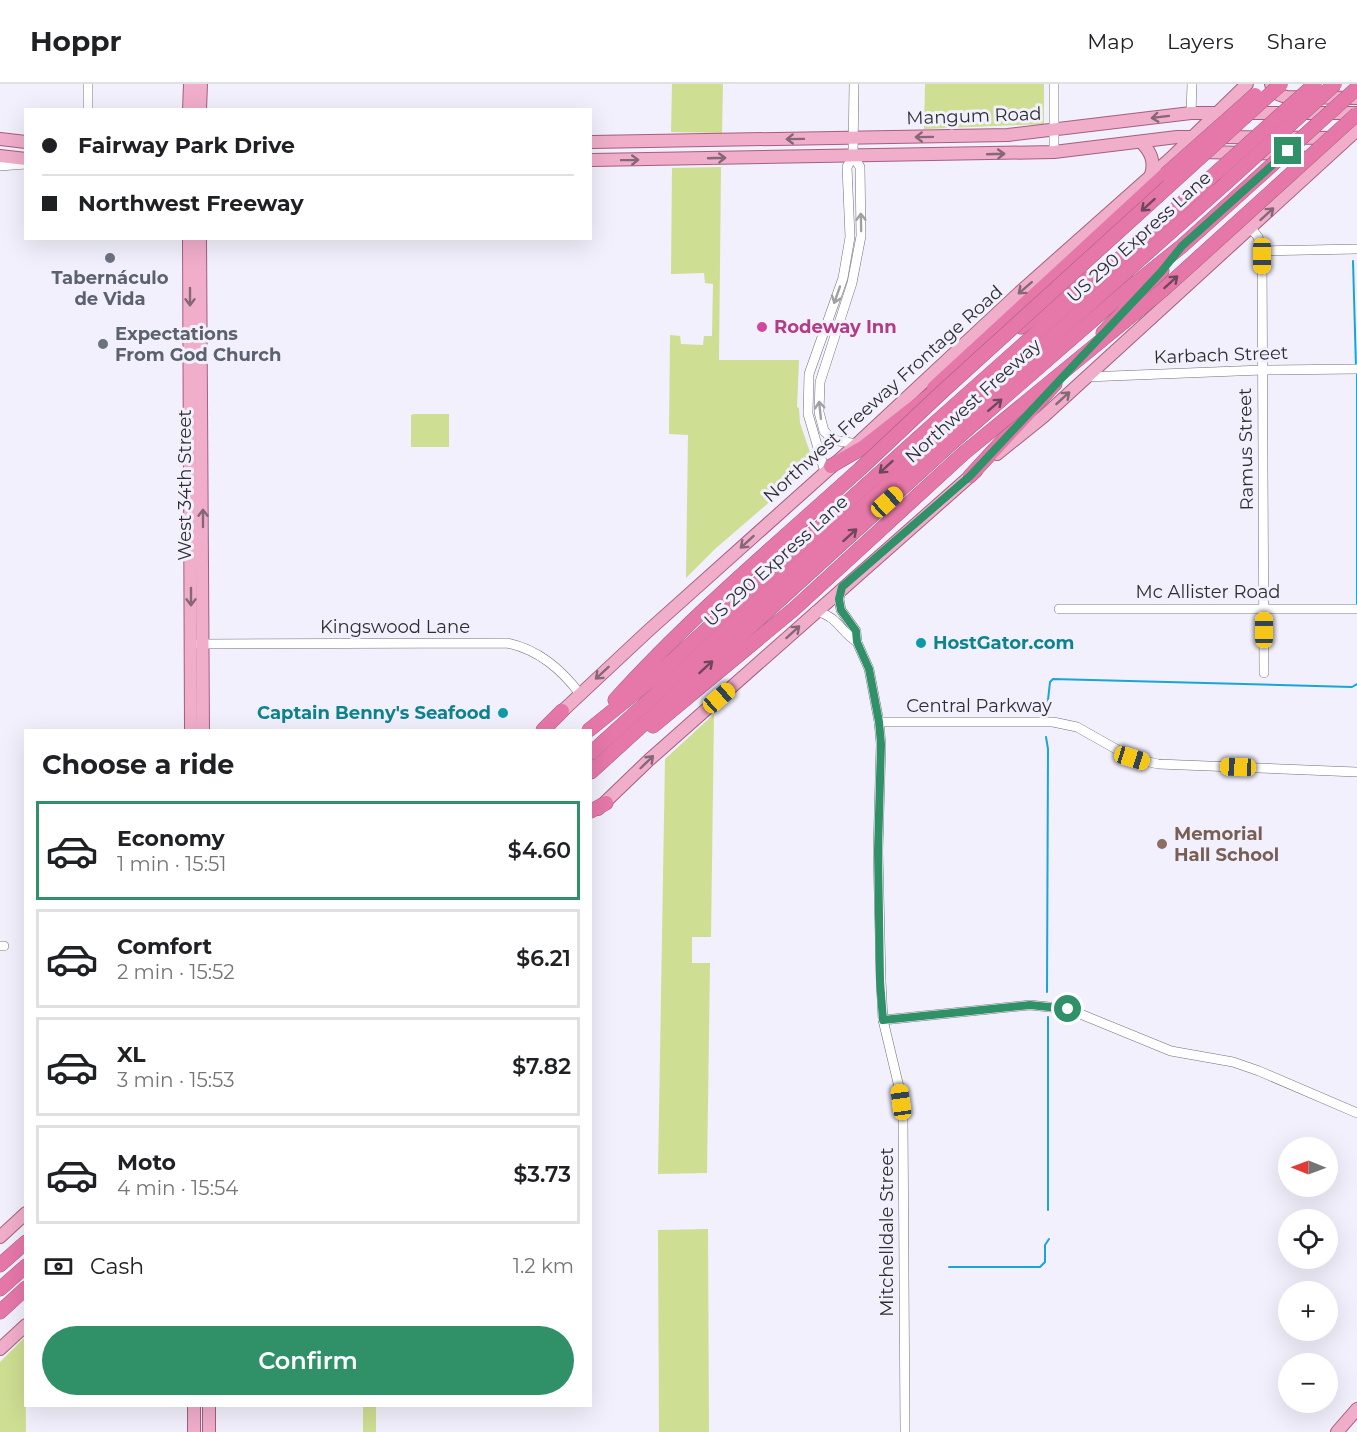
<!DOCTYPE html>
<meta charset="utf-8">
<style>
body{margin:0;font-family:Montserrat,sans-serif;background:#f2f2f2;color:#202124;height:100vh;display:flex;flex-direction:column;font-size:22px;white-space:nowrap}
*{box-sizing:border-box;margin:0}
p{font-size:20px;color:#757577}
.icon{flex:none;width:33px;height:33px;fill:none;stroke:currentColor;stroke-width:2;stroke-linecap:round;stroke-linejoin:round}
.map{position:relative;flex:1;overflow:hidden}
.details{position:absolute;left:24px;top:645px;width:568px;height:678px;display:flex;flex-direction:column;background:#fff;border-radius:0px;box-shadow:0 6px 24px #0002}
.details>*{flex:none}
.top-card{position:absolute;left:24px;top:24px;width:568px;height:132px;border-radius:0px;box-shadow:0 6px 24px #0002;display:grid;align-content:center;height:132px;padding:0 18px;background:#fff}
.needle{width:39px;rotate:271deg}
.buttons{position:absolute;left:1278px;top:1053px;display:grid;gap:12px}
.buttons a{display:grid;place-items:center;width:60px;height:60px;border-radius:50%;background:#fff;box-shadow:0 6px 24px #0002;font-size:30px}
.end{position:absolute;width:27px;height:27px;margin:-14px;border:8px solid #309068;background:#fff;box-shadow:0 0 0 3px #fff}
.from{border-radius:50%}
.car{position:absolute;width:18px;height:36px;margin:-18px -9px;border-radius:8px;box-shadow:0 0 4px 2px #0007;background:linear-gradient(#f5c518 24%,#345 0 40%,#f5c518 0 76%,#345 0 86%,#f5c518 0)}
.top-card b{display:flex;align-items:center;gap:21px;height:57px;font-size:22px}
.top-card b+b{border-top:2px solid #e0e0e0}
.top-card i{width:15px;height:15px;background:#202124}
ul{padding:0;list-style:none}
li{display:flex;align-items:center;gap:18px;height:99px;margin:0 12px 9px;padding:0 6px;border:3px solid #e0e0e0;border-radius:0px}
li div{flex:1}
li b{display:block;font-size:22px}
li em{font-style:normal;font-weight:600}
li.on{border-color:#309068}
li>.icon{width:54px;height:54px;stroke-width:1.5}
h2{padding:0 18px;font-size:27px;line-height:72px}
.pay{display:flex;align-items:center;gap:15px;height:66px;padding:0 18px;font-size:22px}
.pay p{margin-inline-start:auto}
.cta{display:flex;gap:12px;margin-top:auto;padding:12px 18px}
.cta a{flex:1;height:69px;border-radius:36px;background:#309068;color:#fff;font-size:24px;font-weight:600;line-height:69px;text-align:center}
header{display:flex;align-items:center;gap:36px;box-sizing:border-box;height:84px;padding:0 30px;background:#fff;border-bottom:2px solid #e0e0e0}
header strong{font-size:28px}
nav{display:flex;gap:33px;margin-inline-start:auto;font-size:21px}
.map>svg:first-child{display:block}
.green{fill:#cede92}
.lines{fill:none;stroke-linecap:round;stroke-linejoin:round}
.stream{stroke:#19a5d7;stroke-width:2}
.minor-casing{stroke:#71707b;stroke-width:10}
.major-casing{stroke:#a55e7f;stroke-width:14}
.highway-casing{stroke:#a55e7f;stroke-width:15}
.minor{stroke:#fff;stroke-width:9}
.major{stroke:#f0aecb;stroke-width:12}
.highway{stroke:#e678a9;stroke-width:14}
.highway-bridge-casing{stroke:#a55e7f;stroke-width:15;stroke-linecap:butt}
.highway-bridge{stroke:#e678a9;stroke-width:14}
.oneway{stroke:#856777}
.oneway2{stroke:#6e475c}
.oneway3{stroke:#a0a0a3}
.route{stroke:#309068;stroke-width:8}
.worship-dot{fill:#6b7280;stroke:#f1f0fc;stroke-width:2}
.hotel-dot{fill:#d1479c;stroke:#f1f0fc;stroke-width:2}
.culture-dot{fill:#0f9aa8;stroke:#f1f0fc;stroke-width:2}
.education-dot{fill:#8d6e63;stroke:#f1f0fc;stroke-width:2}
.labels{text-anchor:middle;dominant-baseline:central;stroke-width:6;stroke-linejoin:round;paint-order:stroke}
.street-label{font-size:18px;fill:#2d2d32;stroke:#f1f0fc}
.worship-label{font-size:18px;font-weight:bold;fill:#5b616d;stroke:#f1f0fc}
.hotel-label{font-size:18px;font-weight:bold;fill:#b23c85;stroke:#f1f0fc;text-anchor:start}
.culture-label{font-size:18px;font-weight:bold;fill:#0d838f;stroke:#f1f0fc;text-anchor:start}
.education-label{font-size:18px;font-weight:bold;fill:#785e54;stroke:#f1f0fc;text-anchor:start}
</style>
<header>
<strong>Hoppr</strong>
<nav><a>Map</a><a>Layers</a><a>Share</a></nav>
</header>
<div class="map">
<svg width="1357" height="1348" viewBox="0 0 1357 1348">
<rect width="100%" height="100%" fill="#f1f0fc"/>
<!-- green -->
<g class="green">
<polygon points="672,0 723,0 722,49 671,48"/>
<polygon points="925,0 1044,0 1044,40 924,45"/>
<polygon points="721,83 719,276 799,276 797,323 799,324 800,339 813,377 802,390 715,465 686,494 688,351 669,350 670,251 680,252 681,260 703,261 704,252 712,252 713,200 705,199 704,189 671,190 672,84"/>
<polygon points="414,330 449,330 449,363 411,363 411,331"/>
<polygon points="714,630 711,853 692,853 692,879 710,879 707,1089 658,1090 665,675"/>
<polygon points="708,1145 709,1348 659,1348 658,1146"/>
<polygon points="25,1253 26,1348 0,1348 0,1278"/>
<rect x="363" y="1322" width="13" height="26"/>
</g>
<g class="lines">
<!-- stream -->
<g class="stream">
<polyline points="1353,177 1356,283"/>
<polyline points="1357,289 1357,523"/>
<polyline points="1047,625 1050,598 1053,595 1352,603 1357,600"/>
<polyline points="1046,653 1048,665 1047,908"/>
<polyline points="1048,933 1048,1126"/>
<polyline points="949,1183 1040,1183 1045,1178 1045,1161 1049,1155"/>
</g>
<defs>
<g id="minor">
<polyline points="854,0 853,72 860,83 861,152 852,199 820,298 819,328 824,347 833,356 857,360"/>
<polyline points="88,26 88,0"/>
<polyline points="1191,29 1192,0"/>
<polyline points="1054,68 1054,0"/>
<polyline points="0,82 26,80"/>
<polyline points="1251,144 1258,153 1262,167 1264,589"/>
<polyline points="1262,167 1357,165"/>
<polyline points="1086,293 1262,286 1357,285"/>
<polyline points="825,388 808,330 809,290 843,194 850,153 847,83 853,72"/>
<polyline points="842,504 839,515 841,526 856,547 857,558 869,585 879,638 881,660 878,767 881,897 883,936 899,1003 903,1034 905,1348"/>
<polyline points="1059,525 1357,525"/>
<path d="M815,527c24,6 24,19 42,31"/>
<path d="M199,560l308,-1c32,7 54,26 73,51"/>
<polyline points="879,638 1053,638 1077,643 1132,674 1158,680 1357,688"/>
<polyline points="0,862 4,862"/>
<polyline points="883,936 1030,921 1068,925 1171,967 1233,978 1259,987 1357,1029"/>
</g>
<g id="major">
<path d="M1271,0c2,9 7,11 16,13l70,1"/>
<polyline points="189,26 190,0"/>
<polyline points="200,26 201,0"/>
<polyline points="1245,29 1357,29"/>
<polyline points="1218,53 1336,54"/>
<polyline points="0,55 26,58"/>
<polyline points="591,58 1008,51 1191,29 1221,29"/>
<path d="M1141,58c10,10 14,19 10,33"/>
<polyline points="1200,68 1294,70 1300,72 1304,77 1302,87"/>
<polyline points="0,72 26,75"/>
<polyline points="591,76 1054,68 1177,53 1198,53"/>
<polyline points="189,154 191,646"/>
<polyline points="200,154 203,646"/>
<polyline points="997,370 1043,333 1357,46"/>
<polyline points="556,633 648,547 857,360 1020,208 1171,74 1247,0"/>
<polyline points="598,725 649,676 976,387"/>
<polyline points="0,1153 26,1129"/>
<polyline points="0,1265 26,1241"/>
<polyline points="209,1322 209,1348"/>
<polyline points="194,1348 194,1322"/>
<polyline points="1337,1348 1357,1325"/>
</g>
<g id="highway">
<polyline points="1021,243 1085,195"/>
<polyline points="1103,249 1162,187"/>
<polyline points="934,304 1166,90"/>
<polyline points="831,382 864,363 943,301"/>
<polyline points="970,392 1055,300"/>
<path d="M615,616c75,-83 162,-156 245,-231"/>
<polyline points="653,642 794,525 964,369"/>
<polyline points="543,646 562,627"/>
<polyline points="589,646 651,596 916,356 1207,97"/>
<polyline points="591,669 941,352 1227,98"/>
<polyline points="591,688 955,356 1126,207 1182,162 1253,98"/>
<polyline points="591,727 606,719"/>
<polyline points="0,1181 26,1158"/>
<polyline points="0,1205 26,1182"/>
<polyline points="0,1228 26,1204"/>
</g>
</defs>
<!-- minor casing -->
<use href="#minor" class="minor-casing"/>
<!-- major casing -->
<use href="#major" class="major-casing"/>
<!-- highway casing -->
<use href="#highway" class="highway-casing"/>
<!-- minor -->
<use href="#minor" class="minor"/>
<!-- major -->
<use href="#major" class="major"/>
<!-- highway -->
<use href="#highway" class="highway"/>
<defs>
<g id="highway-bridge">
<polyline points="1166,90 1255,11"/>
<polyline points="1207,97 1315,0"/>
<polyline points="1227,98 1335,0"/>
<polyline points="1253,98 1357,4"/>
<polyline points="964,369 1164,205 1357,30"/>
<polyline points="860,385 943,307 1281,0"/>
</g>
</defs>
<!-- highway-bridge casing -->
<use href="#highway-bridge" class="highway-bridge-casing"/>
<!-- highway-bridge -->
<use href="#highway-bridge" class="highway-bridge"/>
</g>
<!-- one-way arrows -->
<defs><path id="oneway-shaft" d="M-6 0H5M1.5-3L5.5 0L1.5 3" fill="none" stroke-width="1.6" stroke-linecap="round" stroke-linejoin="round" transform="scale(1.5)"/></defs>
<g class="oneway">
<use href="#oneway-shaft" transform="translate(1160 33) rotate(173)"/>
<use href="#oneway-shaft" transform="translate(924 53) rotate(179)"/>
<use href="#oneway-shaft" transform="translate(795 55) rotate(179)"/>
<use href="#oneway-shaft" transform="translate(996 70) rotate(-2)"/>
<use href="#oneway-shaft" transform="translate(717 74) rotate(-2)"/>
<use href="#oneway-shaft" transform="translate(630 76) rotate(-1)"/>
<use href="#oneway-shaft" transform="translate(1267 130) rotate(-42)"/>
<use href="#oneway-shaft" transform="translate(1025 204) rotate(139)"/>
<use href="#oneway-shaft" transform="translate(190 213) rotate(90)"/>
<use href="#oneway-shaft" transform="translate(1063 314) rotate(-42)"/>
<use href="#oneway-shaft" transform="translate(203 434) rotate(-90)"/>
<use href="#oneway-shaft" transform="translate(747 458) rotate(138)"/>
<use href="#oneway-shaft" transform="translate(191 513) rotate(90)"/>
<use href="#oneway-shaft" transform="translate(793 548) rotate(-42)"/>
<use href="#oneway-shaft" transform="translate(602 589) rotate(137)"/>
<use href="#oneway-shaft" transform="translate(647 678) rotate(-44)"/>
</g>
<g class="oneway2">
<use href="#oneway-shaft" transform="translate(1148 121) rotate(138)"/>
<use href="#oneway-shaft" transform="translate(1171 198) rotate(-42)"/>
<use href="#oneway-shaft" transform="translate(995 321) rotate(-41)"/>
<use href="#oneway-shaft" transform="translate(886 383) rotate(138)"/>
<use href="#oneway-shaft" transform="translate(850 451) rotate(-42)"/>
<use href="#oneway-shaft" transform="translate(706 583) rotate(-42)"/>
</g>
<g class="oneway3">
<use href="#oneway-shaft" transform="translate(861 138) rotate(-91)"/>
<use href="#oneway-shaft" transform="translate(837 211) rotate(109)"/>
<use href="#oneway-shaft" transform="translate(820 326) rotate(-96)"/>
</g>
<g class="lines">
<!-- route -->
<polyline class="route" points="1068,925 1030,921 883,936 880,897 878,767 881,660 879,638 869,585 857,558 856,547 841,526 839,515 842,503 970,392 1161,188 1182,162 1288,67"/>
</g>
<!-- markers -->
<g class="worship-dot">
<circle cx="110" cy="174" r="6"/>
<circle cx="103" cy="260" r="6"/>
</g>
<circle class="hotel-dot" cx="762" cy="243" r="6"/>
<g class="culture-dot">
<circle cx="921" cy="559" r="6"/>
<circle cx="503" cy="629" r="6"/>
</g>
<circle class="education-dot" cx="1162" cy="760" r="6"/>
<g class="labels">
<!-- street labels -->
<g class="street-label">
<text transform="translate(974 32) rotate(-2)">Mangum Road</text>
<text transform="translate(1139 153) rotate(-42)">US 290 Express Lane</text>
<text transform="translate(1221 271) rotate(-2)">Karbach Street</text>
<text transform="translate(883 310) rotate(-42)">Northwest Freeway Frontage Road</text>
<text transform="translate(973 317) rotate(-42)">Northwest Freeway</text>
<text transform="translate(1246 365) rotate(-91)">Ramus Street</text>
<text transform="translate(185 401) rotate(-90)">West 34th Street</text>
<text transform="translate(776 477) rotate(-42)">US 290 Express Lane</text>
<text x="1208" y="508">Mc Allister Road</text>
<text x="395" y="543">Kingswood Lane</text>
<text x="979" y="622">Central Parkway</text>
<text transform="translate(887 1148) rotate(-90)">Mitchelldale Street</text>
</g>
<!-- worship labels -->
<g class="worship-label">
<text x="110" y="194">Tabernáculo<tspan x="110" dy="21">de Vida</tspan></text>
<text x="115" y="250" text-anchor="start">Expectations<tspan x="115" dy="21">From God Church</tspan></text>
</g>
<!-- hotel labels -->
<g class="hotel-label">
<text x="774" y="243">Rodeway Inn</text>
</g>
<!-- culture labels -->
<g class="culture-label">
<text x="933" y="559">HostGator.com</text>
<text x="491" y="629" text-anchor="end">Captain Benny's Seafood</text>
</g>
<!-- education labels -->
<g class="education-label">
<text x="1174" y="750">Memorial<tspan x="1174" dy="21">Hall School</tspan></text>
</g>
</g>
</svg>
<div class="buttons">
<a><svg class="needle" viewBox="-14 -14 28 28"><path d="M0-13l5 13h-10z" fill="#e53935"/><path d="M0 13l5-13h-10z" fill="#757577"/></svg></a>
<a><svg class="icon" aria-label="locate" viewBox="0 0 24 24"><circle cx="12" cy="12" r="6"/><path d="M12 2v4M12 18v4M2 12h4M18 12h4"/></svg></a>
<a>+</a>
<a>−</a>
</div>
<i class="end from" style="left:1068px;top:925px"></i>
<i class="end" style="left:1288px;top:67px"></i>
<i class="car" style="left:1262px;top:172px;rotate:180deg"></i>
<i class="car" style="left:887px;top:418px;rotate:48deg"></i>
<i class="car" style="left:1264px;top:546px;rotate:0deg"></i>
<i class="car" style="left:719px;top:614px;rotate:49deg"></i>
<i class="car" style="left:1132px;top:674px;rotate:107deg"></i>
<i class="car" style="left:1238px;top:683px;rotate:272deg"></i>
<i class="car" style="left:901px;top:1018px;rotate:352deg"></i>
<div class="top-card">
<b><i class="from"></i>Fairway Park Drive</b>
<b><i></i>Northwest Freeway</b>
</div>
<section class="details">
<h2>Choose a ride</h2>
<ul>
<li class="on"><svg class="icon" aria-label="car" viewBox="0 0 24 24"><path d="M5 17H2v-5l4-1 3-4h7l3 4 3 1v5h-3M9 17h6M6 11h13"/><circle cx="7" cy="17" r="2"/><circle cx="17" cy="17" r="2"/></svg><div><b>Economy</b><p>1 min · 15:51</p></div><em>$4.60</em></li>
<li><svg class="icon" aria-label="car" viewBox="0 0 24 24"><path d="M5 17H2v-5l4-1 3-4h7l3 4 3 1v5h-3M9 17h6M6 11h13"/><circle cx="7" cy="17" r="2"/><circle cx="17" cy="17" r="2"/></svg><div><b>Comfort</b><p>2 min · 15:52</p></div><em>$6.21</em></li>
<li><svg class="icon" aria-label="car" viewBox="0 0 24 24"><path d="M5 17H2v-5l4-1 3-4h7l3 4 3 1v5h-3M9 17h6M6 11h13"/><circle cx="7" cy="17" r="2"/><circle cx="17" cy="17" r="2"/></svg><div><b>XL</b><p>3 min · 15:53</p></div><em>$7.82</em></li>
<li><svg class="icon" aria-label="car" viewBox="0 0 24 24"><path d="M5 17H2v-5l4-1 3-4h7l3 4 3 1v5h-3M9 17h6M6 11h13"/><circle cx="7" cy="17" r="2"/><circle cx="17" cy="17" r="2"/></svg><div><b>Moto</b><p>4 min · 15:54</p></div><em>$3.73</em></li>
</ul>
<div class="pay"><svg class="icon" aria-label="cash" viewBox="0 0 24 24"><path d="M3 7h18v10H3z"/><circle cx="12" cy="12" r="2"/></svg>Cash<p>1.2 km</p></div>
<div class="cta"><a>Confirm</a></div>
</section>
</div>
